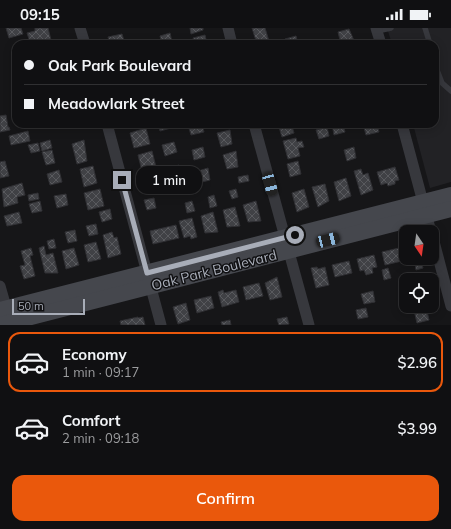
<!DOCTYPE html>
<meta charset="utf-8">
<style>
body{margin:0;font-family:Mulish,sans-serif;background:#1e1e20;color:#f1f3f6;height:100vh;display:flex;flex-direction:column;font-size:15px;white-space:nowrap}
*{box-sizing:border-box;margin:0}
p{font-size:13px;color:#9c9d9f}
.icon{flex:none;width:22px;height:22px;fill:none;stroke:currentColor;stroke-width:2;stroke-linecap:round;stroke-linejoin:round}
.map{position:relative;height:297px;overflow:hidden}
.panel{display:flex;flex-direction:column;background:#101012;flex:1}
.panel>*{flex:none}
.guide{position:absolute;left:12px;top:12px;width:427px;height:88px;border-radius:12px;box-shadow:0 2px 10px #0003,0 0 0 1px #303032;display:grid;align-content:center;height:88px;padding:0 12px;background:#101012}
.needle{width:26px;rotate:167deg}
.buttons{position:absolute;left:399px;top:197px;display:grid;gap:8px}
.buttons a{display:grid;place-items:center;width:40px;height:40px;border-radius:8px;background:#101012;box-shadow:0 2px 10px #0003,0 0 0 1px #303032;font-size:20px}
.scale{position:absolute;left:12px;bottom:10px;width:73px;box-sizing:border-box;padding-left:4px;border:2px solid #a8adb8;border-top:0;font-size:11px;line-height:14px;white-space:nowrap;color:#a8adb8;-webkit-text-stroke:3px #111113;paint-order:stroke}
.end{position:absolute;width:18px;height:18px;margin:-9px;border:5px solid #a8adb8;background:#111;box-shadow:0 0 0 2px #111}
.from{border-radius:50%}
.bubble{position:absolute;height:28px;border-radius:12px;background:#101012;box-shadow:0 2px 10px #0003,0 0 0 1px #303032;font-size:13px;font-weight:600;line-height:28px;text-align:center}
.car{position:absolute;width:12px;height:24px;margin:-12px -6px;border-radius:5px;box-shadow:0 0 3px 1px #0007;background:linear-gradient(#222 24%,#8ab4d8 0 40%,#222 0 76%,#8ab4d8 0 86%,#222 0)}
.guide b{display:flex;align-items:center;gap:14px;height:38px;font-size:15px}
.guide b+b{border-top:1px solid #303032}
.guide i{width:10px;height:10px;background:#f1f3f6}
ul{padding:7px 0 0;list-style:none}
li{display:flex;align-items:center;gap:12px;height:60px;margin:0 8px 6px;padding:0 4px;border:2px solid transparent;border-radius:12px}
li div{flex:1}
li b{display:block;font-size:15px}
li em{font-style:normal;font-weight:600}
li.selected{border-color:#ea580c}
li>.icon{width:36px;height:36px;stroke-width:1.5}
.cta{display:flex;gap:8px;margin-top:auto;padding:8px 12px}
.cta a{flex:1;height:46px;border-radius:12px;background:#ea580c;color:#fff;font-size:16px;font-weight:600;line-height:46px;text-align:center}
.status{display:flex;justify-content:space-between;align-items:center;height:28px;padding:0 20px;background:#101012;direction:ltr}
.status svg{height:11px;fill:currentColor}
.map>svg:first-child{display:block}
.built{fill:#222225}
.building{fill:url(#building-cross-hatch);stroke:#303034}
.lines{fill:none;stroke-linecap:round;stroke-linejoin:round}
.lane{stroke:#37383d;stroke-width:5.5}
.street{stroke:#37383d;stroke-width:11}
.secondary{stroke:#45474d;stroke-width:16}
.route{stroke:#a8adb8;stroke-width:5}
.labels{text-anchor:middle;dominant-baseline:central;stroke-width:3;stroke-linejoin:round;paint-order:stroke}
.street-label{font-size:14px;fill:#a8adb8;stroke:#111113}
</style>
<div class="status"><b>09:15</b><svg viewBox="0 0 49 12"><path d="M0 12V9h3v3zM5 12V6h3v6zM10 12V3h3v9zM15 12V0h3v12zM26 1h20v11H26zM47 4h2v5h-2z"/></svg></div>
<div class="map">
<svg width="451" height="297" viewBox="0 0 451 297">
<defs>
<pattern id="building-cross-hatch" width="8" height="8" patternUnits="userSpaceOnUse"><rect width="8" height="8" fill="#404145"/><path d="M0 0l8 8M0 8l8-8" fill="none" stroke="#595a5e"/></pattern>
</defs>
<rect width="100%" height="100%" fill="#161618"/>
<!-- built -->
<polygon class="built" points="387,0 451,0 451,154 430,160 413,96 435,96 435,16 392,16"/>
<!-- building -->
<g class="building">
<polygon points="6,0 21,0 23,6 9,10"/>
<polygon points="35,0 48,0 51,12 38,15 38,12 30,14 27,5 35,3"/>
<polygon points="190,0 203,0 203,2 191,6"/>
<polygon points="252,0 265,0 269,13 257,16"/>
<polygon points="349,1 355,15 341,16 338,4"/>
<polygon points="170,5 172,14 162,16 160,8"/>
<polygon points="122,6 125,16 110,16 108,9"/>
<polygon points="205,7 207,16 195,16 193,10"/>
<polygon points="296,8 298,16 286,16 285,11"/>
<polygon points="6,87 8,99 9,99 10,102 0,104 0,88"/>
<polygon points="158,96 170,96 171,100 160,103"/>
<polygon points="193,96 202,96 204,104 191,107 188,97"/>
<polygon points="278,96 296,96 292,98 294,105 282,109"/>
<polygon points="332,96 343,96 345,104 334,107"/>
<polygon points="363,96 377,96 379,104 366,107"/>
<polygon points="327,99 329,108 319,111 316,102"/>
<polygon points="146,100 150,116 134,120 130,105"/>
<polygon points="230,102 232,116 221,119 217,105"/>
<polygon points="28,103 30,113 11,117 9,108"/>
<polygon points="296,110 297,114 302,113 304,119 298,120 300,128 288,131 283,113"/>
<polygon points="50,112 52,120 42,123 40,115"/>
<polygon points="84,112 87,133 77,136 72,116"/>
<polygon points="174,114 177,124 165,128 162,117"/>
<polygon points="38,115 40,123 31,125 28,117"/>
<polygon points="203,119 205,129 194,132 192,122"/>
<polygon points="354,119 356,130 347,133 344,122"/>
<polygon points="52,122 55,135 46,137 42,124"/>
<polygon points="152,123 156,139 142,143 138,127"/>
<polygon points="236,123 238,139 227,141 223,127"/>
<polygon points="5,133 9,148 0,150 0,134"/>
<polygon points="298,133 301,146 290,149 287,136"/>
<polygon points="179,137 182,147 171,150 168,140"/>
<polygon points="93,138 97,155 84,159 80,141"/>
<polygon points="395,139 399,152 395,153 395,156 388,158 387,155 381,157 377,144"/>
<polygon points="208,140 210,152 198,155 195,144"/>
<polygon points="361,141 363,147 368,145 373,162 361,167 354,143"/>
<polygon points="59,142 62,154 50,157 47,146"/>
<polygon points="159,145 163,162 148,166 142,149"/>
<polygon points="248,147 249,153 239,155 238,149"/>
<polygon points="346,150 351,168 339,173 334,154"/>
<polygon points="22,155 25,167 17,169 18,175 4,179 2,161"/>
<polygon points="325,156 329,173 318,179 312,159"/>
<polygon points="100,161 104,178 88,182 84,165"/>
<polygon points="236,161 238,169 232,171 229,163"/>
<polygon points="304,161 309,179 297,184 292,165"/>
<polygon points="38,165 39,171 29,173 28,167"/>
<polygon points="66,166 68,177 57,180 54,168"/>
<polygon points="214,167 217,178 210,180 208,169"/>
<polygon points="154,170 156,180 147,182 144,172"/>
<polygon points="40,173 42,183 32,185 29,176"/>
<polygon points="192,173 195,183 187,185 185,175"/>
<polygon points="256,173 261,193 248,194 243,177"/>
<polygon points="235,179 240,198 227,199 223,182"/>
<polygon points="110,181 112,191 102,194 99,184"/>
<polygon points="19,184 22,195 7,198 4,188"/>
<polygon points="213,184 218,204 205,205 201,188"/>
<polygon points="192,190 197,209 191,211 190,208 184,210 179,193"/>
<polygon points="96,196 98,206 89,208 86,198"/>
<polygon points="176,197 179,210 153,216 150,203"/>
<polygon points="75,202 77,213 68,215 65,204"/>
<polygon points="112,204 114,210 117,209 121,226 108,230 103,207"/>
<polygon points="54,211 56,220 49,221 47,213"/>
<polygon points="96,214 101,231 88,234 84,217"/>
<polygon points="44,218 46,227 53,225 58,245 45,245 39,220"/>
<polygon points="31,220 33,227 30,228 35,248 24,251 20,238 25,237 21,223"/>
<polygon points="74,220 79,237 66,241 62,223"/>
<polygon points="399,220 402,233 385,237 382,224"/>
<polygon points="374,227 377,239 372,240 373,245 366,247 364,242 360,243 357,231"/>
<polygon points="407,230 420,230 423,240 416,242 415,235 408,237"/>
<polygon points="349,233 352,245 335,249 332,237"/>
<polygon points="317,239 318,241 325,239 329,257 316,260 311,240"/>
<polygon points="388,240 391,250 384,252 382,242"/>
<polygon points="277,249 282,269 270,272 265,255"/>
<polygon points="259,255 263,268 246,272 243,259"/>
<polygon points="223,262 224,265 236,262 239,274 222,279 218,264"/>
<polygon points="373,263 375,274 364,276 361,266"/>
<polygon points="211,268 214,280 197,285 194,272"/>
<polygon points="186,275 190,292 178,296 173,279"/>
<polygon points="413,278 426,278 429,292 417,295"/>
<polygon points="366,280 368,289 358,291 356,282"/>
<polygon points="138,289 138,290 143,289 145,297 121,297 120,293"/>
<polygon points="287,289 289,296 279,297 277,291"/>
<polygon points="230,292 231,297 222,297 221,294"/>
</g>
<g class="lines">
<!-- lane -->
<g class="lane">
<polyline points="425,0 430,16"/>
<polyline points="377,3 391,0"/>
<polyline points="435,37 442,55 451,63"/>
</g>
<!-- street -->
<g class="street">
<polyline points="80,0 85,16"/>
<polyline points="228,0 232,16"/>
<polyline points="376,0 381,16"/>
<polyline points="107,96 161,297"/>
<polyline points="254,96 309,297"/>
<polyline points="402,96 431,204"/>
<polyline points="432,206 451,278"/>
<polyline points="0,258 8,286"/>
</g>
<!-- secondary -->
<g class="secondary">
<polyline points="0,282 451,167"/>
<polyline points="0,297 451,181"/>
</g>
</g>
<g class="lines">
<!-- route -->
<polyline class="route" points="122,152 147,245 295,207"/>
</g>
<g class="labels">
<!-- street labels -->
<g class="street-label">
<text transform="translate(214 242) rotate(-14)">Oak Park Boulevard</text>
</g>
</g>
</svg>
<div class="buttons">
<a><svg class="needle" viewBox="-14 -14 28 28"><path d="M0-13l5 13h-10z" fill="#e53935"/><path d="M0 13l5-13h-10z" fill="#9c9d9f"/></svg></a>
<a><svg class="icon" aria-label="locate" viewBox="0 0 24 24"><circle cx="12" cy="12" r="6"/><path d="M12 2v4M12 18v4M2 12h4M18 12h4"/></svg></a>
</div>
<div class="scale">50 m</div>
<i class="end from" style="left:295px;top:207px"></i>
<i class="end" style="left:122px;top:152px"></i>
<div class="bubble" style="left:136px;top:138px;width:66px">1 min</div>
<i class="car" style="left:270px;top:156px;rotate:165deg"></i>
<i class="car" style="left:328px;top:212px;rotate:76deg"></i>
<div class="guide">
<b><i class="from"></i>Oak Park Boulevard</b>
<b><i></i>Meadowlark Street</b>
</div>
</div>
<section class="panel">
<ul>
<li class="selected"><svg class="icon" aria-label="car" viewBox="0 0 24 24"><path d="M5 17H2v-5l4-1 3-4h7l3 4 3 1v5h-3M9 17h6M6 11h13"/><circle cx="7" cy="17" r="2"/><circle cx="17" cy="17" r="2"/></svg><div><b>Economy</b><p>1 min · 09:17</p></div><em>$2.96</em></li>
<li><svg class="icon" aria-label="car" viewBox="0 0 24 24"><path d="M5 17H2v-5l4-1 3-4h7l3 4 3 1v5h-3M9 17h6M6 11h13"/><circle cx="7" cy="17" r="2"/><circle cx="17" cy="17" r="2"/></svg><div><b>Comfort</b><p>2 min · 09:18</p></div><em>$3.99</em></li>
</ul>
<div class="cta"><a>Confirm</a></div>
</section>
